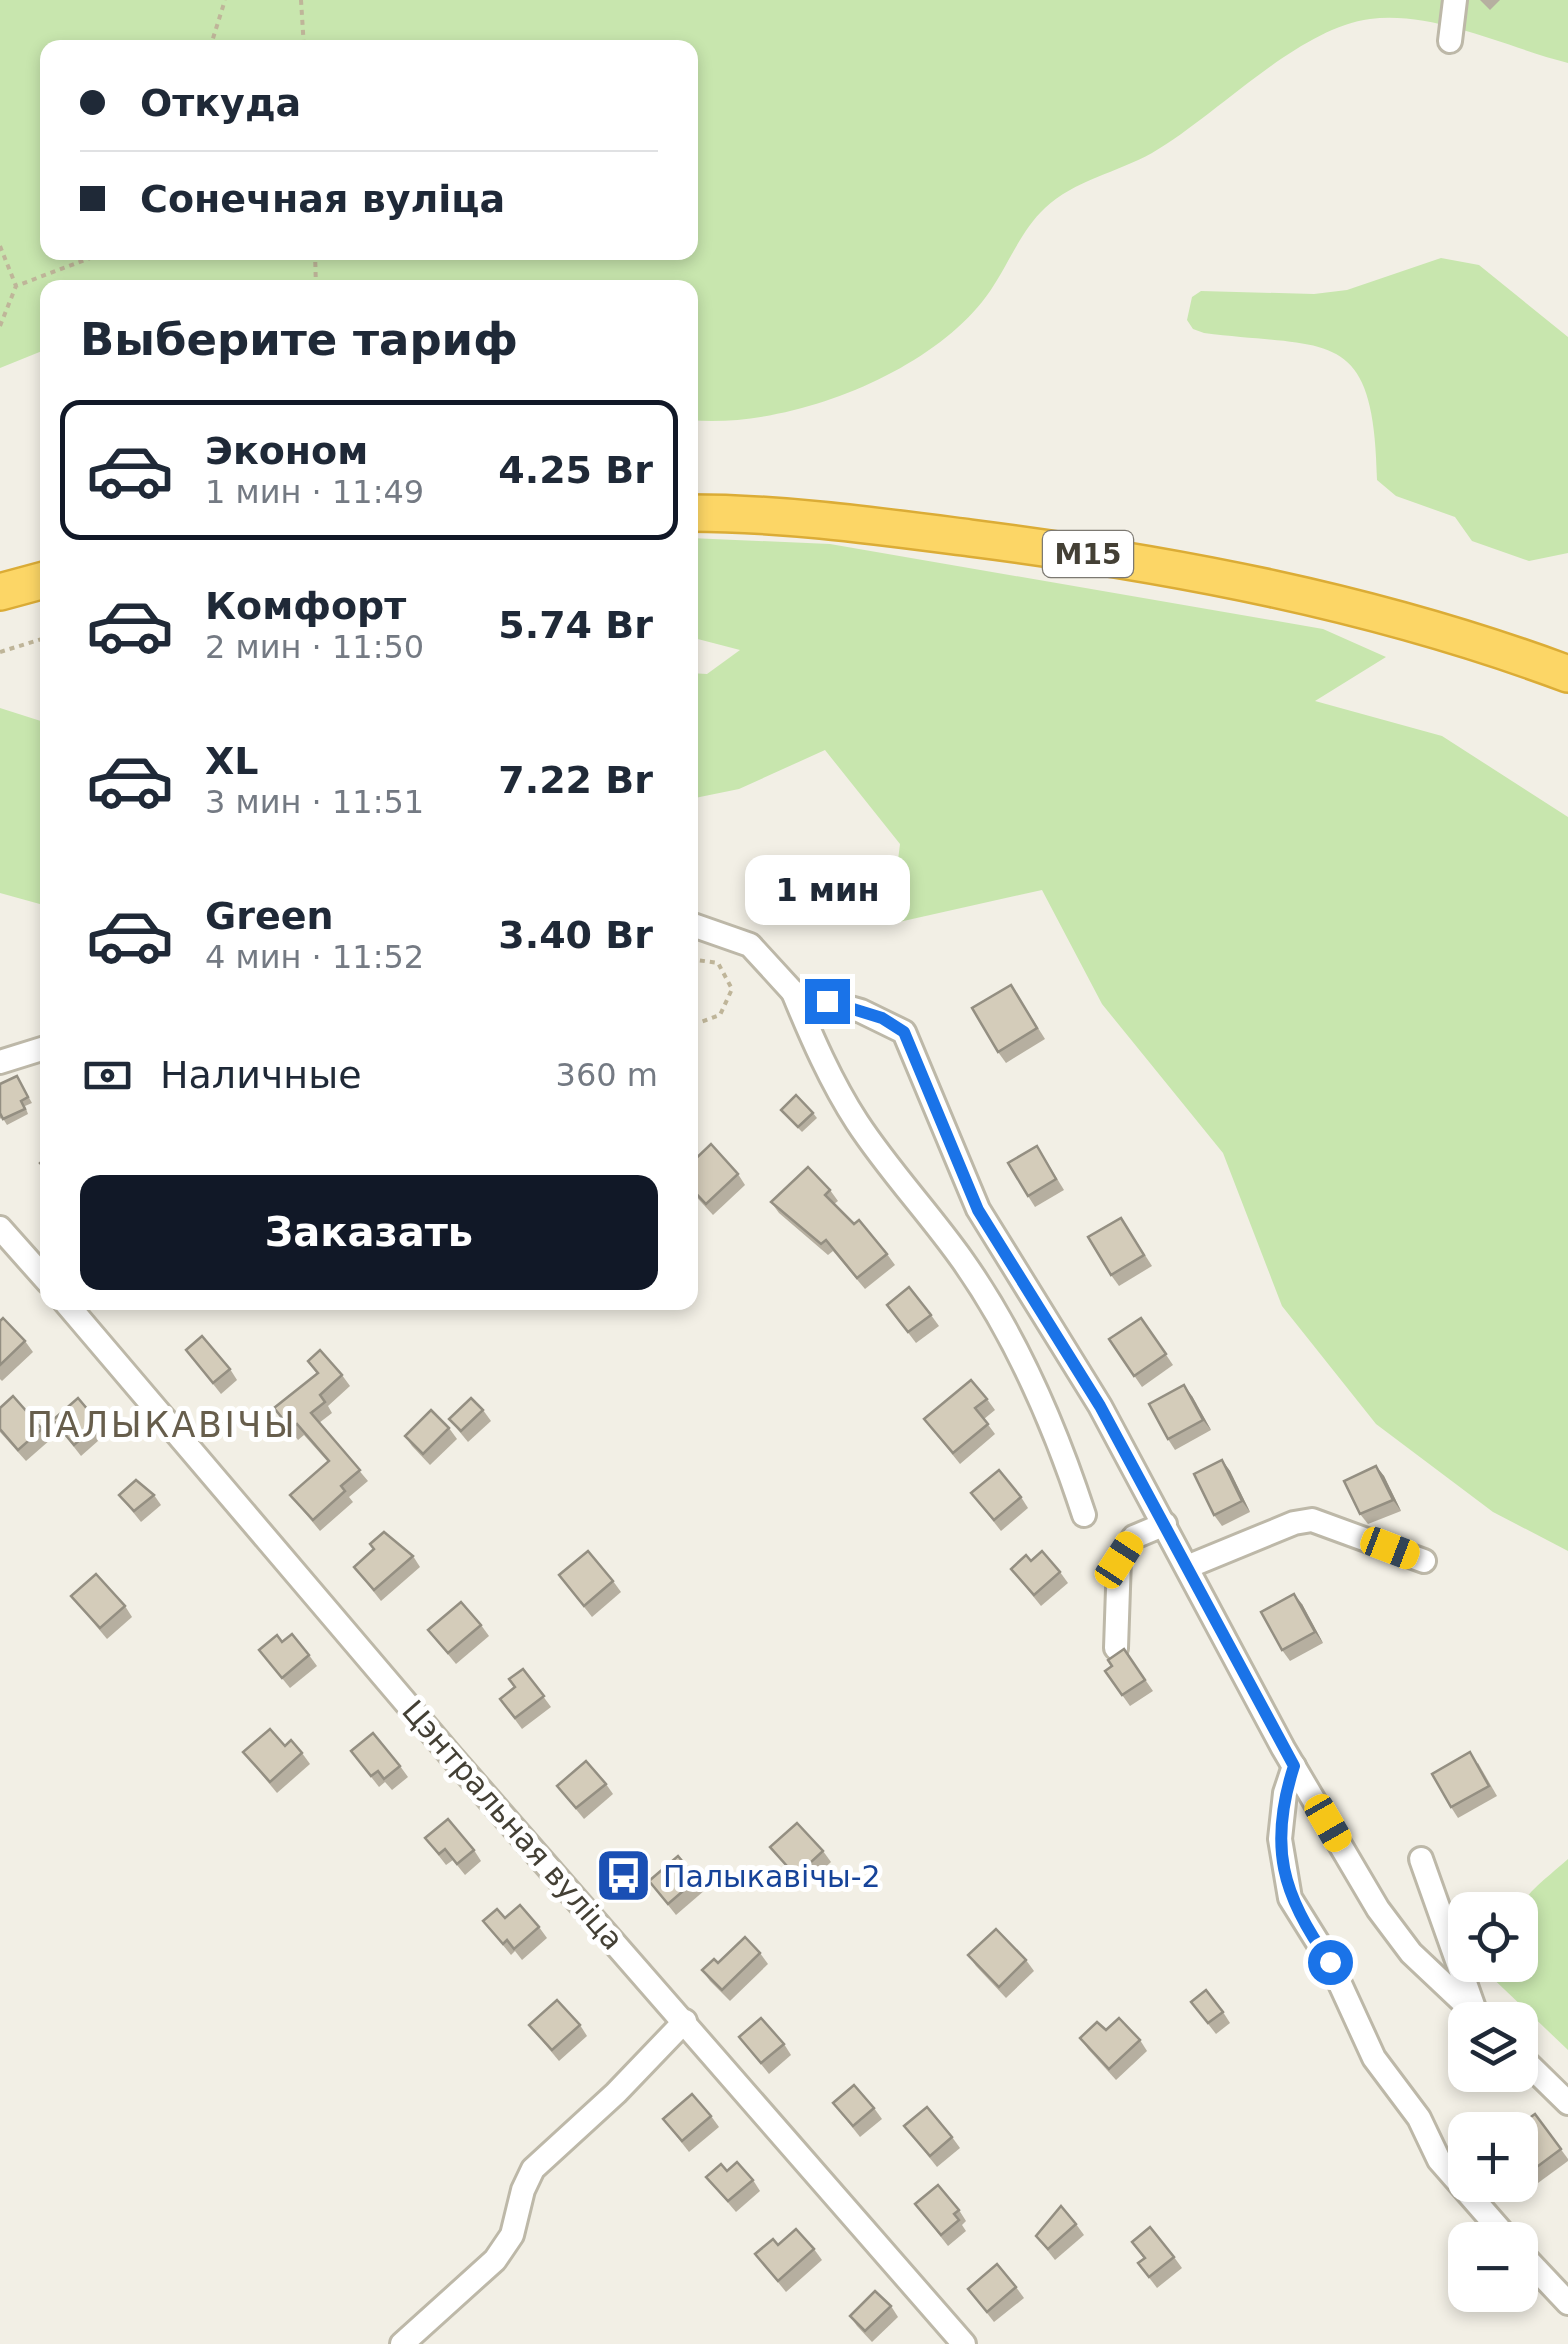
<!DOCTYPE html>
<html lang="ru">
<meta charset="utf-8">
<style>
body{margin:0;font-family:"DejaVu Sans",sans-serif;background:#f6f6f7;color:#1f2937;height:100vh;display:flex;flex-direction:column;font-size:38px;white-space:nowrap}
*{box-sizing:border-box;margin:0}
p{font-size:32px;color:#747a83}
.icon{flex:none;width:55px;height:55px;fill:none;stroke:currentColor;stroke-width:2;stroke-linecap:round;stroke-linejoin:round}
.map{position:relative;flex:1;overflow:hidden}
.sheet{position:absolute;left:40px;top:280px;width:658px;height:1030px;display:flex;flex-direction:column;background:#fff;border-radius:20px;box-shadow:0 5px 15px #0003}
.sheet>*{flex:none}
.guide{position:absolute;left:40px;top:40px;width:658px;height:220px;border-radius:20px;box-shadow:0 5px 15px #0003;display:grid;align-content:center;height:220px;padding:0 40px;background:#fff}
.controls{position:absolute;left:1448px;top:1892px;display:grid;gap:20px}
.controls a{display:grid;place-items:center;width:90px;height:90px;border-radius:20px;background:#fff;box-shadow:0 5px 15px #0003;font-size:50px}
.end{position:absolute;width:45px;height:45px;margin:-22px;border:12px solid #1a73e8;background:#fff;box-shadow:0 0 0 5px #fff}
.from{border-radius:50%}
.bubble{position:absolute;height:70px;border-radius:20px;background:#fff;box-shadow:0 5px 15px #0003;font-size:32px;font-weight:700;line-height:70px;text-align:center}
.car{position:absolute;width:30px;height:60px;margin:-30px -15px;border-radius:12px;box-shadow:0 0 8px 2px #0007;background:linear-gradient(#f5c518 24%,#345 0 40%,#f5c518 0 76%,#345 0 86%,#f5c518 0)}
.guide b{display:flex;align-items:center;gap:35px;height:95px;font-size:38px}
.guide b+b{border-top:2px solid #e0e1e3}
.guide i{width:25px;height:25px;background:#1f2937}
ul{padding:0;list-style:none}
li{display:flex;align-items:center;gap:30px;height:140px;margin:0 20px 15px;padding:0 20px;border:5px solid transparent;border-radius:20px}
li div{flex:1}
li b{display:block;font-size:38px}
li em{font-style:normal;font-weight:700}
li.on{border-color:#111827}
li>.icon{width:90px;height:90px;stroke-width:1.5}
h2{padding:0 40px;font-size:45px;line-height:120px}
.pay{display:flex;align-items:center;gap:25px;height:110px;padding:0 40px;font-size:38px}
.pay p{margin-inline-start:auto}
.action{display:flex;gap:20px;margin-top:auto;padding:20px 40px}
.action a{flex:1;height:115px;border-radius:20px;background:#111827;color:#fff;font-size:40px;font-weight:700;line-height:115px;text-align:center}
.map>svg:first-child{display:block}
.green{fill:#c8e6ae;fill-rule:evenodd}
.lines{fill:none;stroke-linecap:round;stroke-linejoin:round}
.minor-casing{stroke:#bdb8a8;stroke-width:28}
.highway-casing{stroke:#dbac36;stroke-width:40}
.path{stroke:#bfb599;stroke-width:4;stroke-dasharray:5 5;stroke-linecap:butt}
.minor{stroke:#fff;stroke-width:22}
.highway{stroke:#fcd666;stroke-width:35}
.wall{fill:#b6afa0}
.shaded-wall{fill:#948f82}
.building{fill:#d4ccba;stroke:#948f82;stroke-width:2.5}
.route{stroke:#1a73e8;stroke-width:12}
.labels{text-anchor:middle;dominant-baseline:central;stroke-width:10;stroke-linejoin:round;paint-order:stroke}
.shield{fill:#fff;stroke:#7c7972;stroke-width:2.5}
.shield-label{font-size:28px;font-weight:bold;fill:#444035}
.street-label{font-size:30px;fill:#444035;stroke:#fff}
.transit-label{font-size:30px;fill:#164399;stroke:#fff;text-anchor:start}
.quarter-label{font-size:35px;letter-spacing:2.5px;fill:#675e4c;stroke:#fff}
</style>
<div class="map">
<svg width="1568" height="2344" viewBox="0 0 1568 2344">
<rect width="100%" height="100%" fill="#f2efe5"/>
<!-- green -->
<g class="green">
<path d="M0,0h1568v63c-63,-16 -133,-52 -198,-44 -74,10 -152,96 -218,134 -34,19 -79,28 -107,55 -27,25 -40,66 -63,94 -60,75 -198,127 -292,118v-132h-642l-1,61 -47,19zM48,48h642v204h-642z"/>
<path d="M1441,258l38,7 89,72v216l-39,8 -57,-20 -17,-24 -59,-21 -19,-16c-3,-155 -47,-131 -173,-147l-11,-4 -6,-9 5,-23 9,-6 113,3 33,-4z"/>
<polygon points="690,538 830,544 1323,629 1386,657 1315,701 1442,736 1568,817 1568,1551 1493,1512 1376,1424 1282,1306 1223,1153 1102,1004 1042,890 890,924 900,844 825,750 739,789 690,799 690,673 707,674 740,650 690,637"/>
<polygon points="0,708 47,723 47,906 0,893"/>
<path d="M1568,1859v191l-85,-81 2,-4h35c0,-71 -7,-58 48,-106z"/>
</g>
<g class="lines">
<defs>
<g id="minor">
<polyline points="1450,41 1455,0"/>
<polyline points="690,924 750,945 793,992 861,1011 904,1032 978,1209 1100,1406 1283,1748 1378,1909 1411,1953 1482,2020"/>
<path d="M793,992c18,44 38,90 64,130 32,49 73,92 106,139 55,78 92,165 121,254"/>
<polyline points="0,1062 48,1047"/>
<polyline points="0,1228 48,1282"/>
<polyline points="65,1302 452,1757 964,2344"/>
<polyline points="1187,1567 1294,1523 1312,1520 1424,1561"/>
<polyline points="1116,1648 1119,1559 1134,1537 1165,1524"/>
<polyline points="1294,1766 1285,1793 1280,1839 1290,1898 1330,1962 1374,2058 1419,2118 1439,2160 1509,2240"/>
<polyline points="1421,1859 1475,2011"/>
<polyline points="1520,2056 1568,2103"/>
<polyline points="1520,2252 1568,2303"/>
<polyline points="402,2344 495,2260 512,2235 523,2190 533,2169 616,2093 685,2021"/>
</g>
<g id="highway">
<path d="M690,513c93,0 187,13 280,25 203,26 405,64 598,136"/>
<polyline points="0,592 48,579"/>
</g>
</defs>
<!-- minor casing -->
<use href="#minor" class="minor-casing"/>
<!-- highway casing -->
<use href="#highway" class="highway-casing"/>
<!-- path -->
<g class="path">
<polyline points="301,0 304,48"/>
<polyline points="210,48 225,0"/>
<polyline points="0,246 16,286"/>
<polyline points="315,252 316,288"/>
<polyline points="0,326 16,286 106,252"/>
<polyline points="0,652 48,637"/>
<polyline points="690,959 718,963 732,989 720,1015 701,1022 690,1020"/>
</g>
<!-- minor -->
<use href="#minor" class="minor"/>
<!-- highway -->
<use href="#highway" class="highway"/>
</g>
<!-- wall -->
<g class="wall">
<polygon points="1480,0 1500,0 1490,10"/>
<polygon points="1011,985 1045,1039 1006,1063 998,1052"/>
<polygon points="17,1076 32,1103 25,1106 28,1114 7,1125 2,1117 0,1119 0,1084"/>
<polygon points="781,1110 813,1113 817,1118 802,1132"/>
<polygon points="1037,1146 1064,1190 1035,1207 1028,1196"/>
<polygon points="690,1164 738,1174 745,1185 713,1215 690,1190"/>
<polygon points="830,1190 838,1201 834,1204 854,1224 887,1254 895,1265 865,1289 833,1251 828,1255 779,1213 771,1202"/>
<polygon points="1121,1218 1152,1266 1119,1286 1111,1275"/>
<polygon points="887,1305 931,1315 939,1326 916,1343"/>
<polygon points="1141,1318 1173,1365 1142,1387 1109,1339"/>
<polygon points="0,1321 25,1341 33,1352 2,1381 0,1379"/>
<polygon points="186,1350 230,1369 237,1380 221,1394"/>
<polygon points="308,1361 342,1375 350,1386 328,1406 332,1413 319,1423 368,1481 349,1497 353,1502 320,1531 290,1495 328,1462 304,1435 298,1440 274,1408 317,1374"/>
<polygon points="1192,1396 1211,1430 1175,1450 1168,1439"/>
<polygon points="987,1399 995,1410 984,1419 995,1434 960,1464 924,1419"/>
<polygon points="0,1408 42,1429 50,1440 26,1461 0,1432"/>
<polygon points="483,1410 491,1421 468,1442 449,1419"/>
<polygon points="53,1420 99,1423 107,1433 81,1456"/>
<polygon points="449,1428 457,1439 430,1465 412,1446 405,1436"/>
<polygon points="1222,1460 1230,1471 1250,1512 1222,1526 1214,1515"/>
<polygon points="1376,1466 1384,1476 1401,1511 1368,1524 1360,1514"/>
<polygon points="971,1493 1021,1497 1028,1508 1001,1531"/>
<polygon points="119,1495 154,1495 161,1505 141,1522"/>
<polygon points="374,1549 413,1556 420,1567 381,1601 354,1567"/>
<polygon points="1031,1561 1060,1572 1068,1583 1041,1606 1011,1569"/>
<polygon points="559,1575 613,1581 621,1592 592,1617"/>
<polygon points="71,1596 125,1606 132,1617 107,1639"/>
<polygon points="1302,1604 1323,1643 1290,1661 1282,1650"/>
<polygon points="481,1625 489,1636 456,1664 428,1630"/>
<polygon points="282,1642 309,1655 317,1666 290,1688 259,1650"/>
<polygon points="1124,1649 1153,1691 1130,1706 1105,1671 1112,1666"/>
<polygon points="523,1669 551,1707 522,1729 500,1699 515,1687"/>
<polygon points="285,1746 302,1753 310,1764 277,1793 243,1752"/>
<polygon points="351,1751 400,1766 408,1777 392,1790 385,1782 379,1787"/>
<polygon points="1478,1763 1497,1796 1458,1818 1451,1807"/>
<polygon points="606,1784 613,1794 584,1819 557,1786"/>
<polygon points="425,1838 474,1850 481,1861 465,1875 453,1860 446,1865"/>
<polygon points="770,1847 823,1851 831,1862 804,1887"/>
<polygon points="697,1879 705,1890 676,1915 649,1881"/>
<polygon points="505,1918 539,1927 547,1938 522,1960 515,1951 511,1955 483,1921"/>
<polygon points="760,1953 768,1964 730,2001 710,1981 702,1970 718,1963"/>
<polygon points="968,1955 1026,1960 1034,1971 1006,1998 976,1966"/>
<polygon points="1191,2002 1223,2012 1230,2023 1216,2034"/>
<polygon points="529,2025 580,2025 587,2036 559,2061"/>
<polygon points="739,2037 784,2044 791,2055 769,2074"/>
<polygon points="1080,2038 1140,2040 1147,2051 1116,2080 1088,2049"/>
<polygon points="833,2103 874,2108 882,2119 860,2137"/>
<polygon points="1535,2114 1568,2159 1568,2161 1538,2183 1520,2158"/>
<polygon points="711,2116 719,2127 689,2152 663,2119"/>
<polygon points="904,2126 952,2137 960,2148 937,2167"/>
<polygon points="727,2171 753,2180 760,2191 736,2212 706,2177"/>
<polygon points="915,2204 959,2210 966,2221 962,2225 966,2231 948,2246"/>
<polygon points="1076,2224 1084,2235 1055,2260 1036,2236"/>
<polygon points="1132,2242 1174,2257 1182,2268 1157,2288 1138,2263 1144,2259"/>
<polygon points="778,2245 814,2249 822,2260 786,2292 755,2254"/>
<polygon points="1016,2287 1024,2298 994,2322 968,2289"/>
<polygon points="891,2306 898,2317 872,2342 857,2326 850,2316"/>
</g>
<!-- shaded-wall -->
<g class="shaded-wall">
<polygon points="1184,1385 1192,1396 1211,1430 1203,1420"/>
<polygon points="1222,1460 1230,1471 1250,1512 1242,1501"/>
<polygon points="1376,1466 1384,1476 1401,1511 1393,1500"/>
<polygon points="1294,1594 1302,1604 1323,1643 1315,1632"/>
</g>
<!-- building -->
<g class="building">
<polygon points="1011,985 1037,1028 998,1052 972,1008"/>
<polygon points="17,1076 28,1097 21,1101 25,1109 3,1119 0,1113 0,1084"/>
<polygon points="796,1095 813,1113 798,1127 781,1110"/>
<polygon points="711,1144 738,1174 706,1204 690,1187 690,1164"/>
<polygon points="1037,1146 1056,1179 1028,1196 1008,1163"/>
<polygon points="48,1156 48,1172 40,1163"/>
<polygon points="808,1167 830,1190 825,1195 854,1224 859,1220 887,1254 857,1278 826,1240 821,1244 771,1202"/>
<polygon points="1121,1218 1144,1255 1111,1275 1088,1237"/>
<polygon points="909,1287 931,1315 908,1332 887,1305"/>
<polygon points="3,1318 25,1341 0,1365 0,1321"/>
<polygon points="1141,1318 1166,1354 1134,1376 1109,1339"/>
<polygon points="202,1336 230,1369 213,1383 186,1350"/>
<polygon points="320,1350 342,1375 320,1395 325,1402 311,1413 360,1470 341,1486 345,1491 313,1520 290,1495 329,1461 297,1424 291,1429 274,1408 318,1373 308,1361"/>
<polygon points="971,1380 987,1399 975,1408 988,1424 953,1453 924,1419"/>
<polygon points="1184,1385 1203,1420 1168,1439 1149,1404"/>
<polygon points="13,1396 42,1429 18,1450 0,1429 0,1408"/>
<polygon points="78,1398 99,1423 74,1445 53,1420"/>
<polygon points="471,1398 483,1410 461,1431 449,1419"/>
<polygon points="431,1410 449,1428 423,1454 405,1436"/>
<polygon points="1222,1460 1242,1501 1214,1515 1194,1474"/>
<polygon points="1376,1466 1393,1500 1360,1514 1344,1481"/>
<polygon points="999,1470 1021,1497 994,1520 971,1493"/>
<polygon points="136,1480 154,1495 134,1511 119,1495"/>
<polygon points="384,1532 413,1556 374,1590 354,1567 374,1549 370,1544"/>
<polygon points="588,1551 613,1581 584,1606 559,1575"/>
<polygon points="1042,1551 1060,1572 1034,1595 1011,1569 1026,1555 1031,1561"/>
<polygon points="96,1574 125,1606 100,1628 71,1596"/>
<polygon points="1294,1594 1315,1632 1282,1650 1261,1612"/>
<polygon points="461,1602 481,1625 448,1653 428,1630"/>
<polygon points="292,1634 309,1655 282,1678 259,1650 277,1635 282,1642"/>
<polygon points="1124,1649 1145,1680 1122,1695 1105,1671 1112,1666 1108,1660"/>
<polygon points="523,1669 544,1696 515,1718 500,1699 515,1687 509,1679"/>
<polygon points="270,1729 285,1746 291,1740 302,1753 270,1782 243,1752"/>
<polygon points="373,1733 400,1766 384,1779 378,1771 371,1776 351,1751"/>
<polygon points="1470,1752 1489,1786 1451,1807 1432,1774"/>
<polygon points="586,1761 606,1784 576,1808 557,1786"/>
<polygon points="448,1819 474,1850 457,1864 445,1849 439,1854 425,1838"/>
<polygon points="797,1823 823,1851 796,1876 770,1847"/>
<polygon points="678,1856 697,1879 668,1904 649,1881"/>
<polygon points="520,1905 539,1927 514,1949 507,1940 503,1944 483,1921 497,1909 505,1918"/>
<polygon points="996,1929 1026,1960 999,1987 968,1955"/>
<polygon points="745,1937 760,1953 722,1990 702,1970 714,1959 718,1963"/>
<polygon points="1206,1990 1223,2012 1208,2023 1191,2002"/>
<polygon points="557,2000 580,2025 552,2050 529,2025"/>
<polygon points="761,2018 784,2044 761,2063 739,2037"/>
<polygon points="1119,2018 1140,2040 1109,2069 1080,2038 1097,2022 1106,2030"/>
<polygon points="854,2085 874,2108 853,2126 833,2103"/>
<polygon points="692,2094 711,2116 682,2141 663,2119"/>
<polygon points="927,2107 952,2137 930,2156 904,2126"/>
<polygon points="1535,2114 1561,2149 1530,2172 1520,2158 1520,2130 1512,2130"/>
<polygon points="737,2162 753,2180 728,2201 706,2177 721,2164 727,2171"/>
<polygon points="938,2185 959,2210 954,2214 959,2220 941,2235 915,2204"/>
<polygon points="1061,2206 1076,2224 1048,2249 1036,2236"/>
<polygon points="1150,2227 1174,2257 1149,2277 1138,2263 1145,2258 1132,2242"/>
<polygon points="796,2229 814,2249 778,2281 755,2254 773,2239 778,2245"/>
<polygon points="997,2264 1016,2287 987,2312 968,2289"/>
<polygon points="875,2291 891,2306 865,2331 850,2316"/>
</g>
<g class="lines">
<!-- route -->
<path class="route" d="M827,1001l55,17 22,14 74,178 122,196 194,360c-26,80 -12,130 36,196"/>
</g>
<!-- icons -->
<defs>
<symbol id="bus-square" viewBox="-11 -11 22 22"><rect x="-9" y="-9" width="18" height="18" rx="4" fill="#1a4fb4" stroke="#fff"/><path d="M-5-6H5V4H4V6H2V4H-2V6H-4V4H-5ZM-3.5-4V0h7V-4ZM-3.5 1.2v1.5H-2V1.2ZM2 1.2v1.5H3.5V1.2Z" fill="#fff"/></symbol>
</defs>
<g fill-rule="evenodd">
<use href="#bus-square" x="592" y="1844" width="63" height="63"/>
</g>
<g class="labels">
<!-- shield labels -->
<rect class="shield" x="1043" y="531" width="90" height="46" rx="8"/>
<g class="shield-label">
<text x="1088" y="554">М15</text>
</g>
<!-- street labels -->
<g class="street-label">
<text transform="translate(513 1825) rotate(49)">Цэнтральная вуліца</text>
</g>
<!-- transit labels -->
<g class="transit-label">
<text x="663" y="1876">Палыкавічы-2</text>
</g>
<!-- quarter labels -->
<g class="quarter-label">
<text x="162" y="1425">ПАЛЫКАВІЧЫ</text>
</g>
</g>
</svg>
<div class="controls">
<a><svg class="icon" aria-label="locate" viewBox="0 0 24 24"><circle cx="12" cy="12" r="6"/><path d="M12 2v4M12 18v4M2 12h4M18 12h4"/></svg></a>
<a><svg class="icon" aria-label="layers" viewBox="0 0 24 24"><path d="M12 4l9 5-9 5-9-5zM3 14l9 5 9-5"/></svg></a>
<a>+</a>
<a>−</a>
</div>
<i class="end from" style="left:1330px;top:1962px"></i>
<i class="end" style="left:827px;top:1001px"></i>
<div class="bubble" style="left:745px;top:855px;width:165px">1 мин</div>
<i class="car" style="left:1390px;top:1548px;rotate:111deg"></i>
<i class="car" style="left:1119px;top:1560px;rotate:33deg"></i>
<i class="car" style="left:1328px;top:1823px;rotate:150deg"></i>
<div class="guide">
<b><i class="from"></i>Откуда</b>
<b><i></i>Сонечная вуліца</b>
</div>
<section class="sheet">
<h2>Выберите тариф</h2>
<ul>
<li class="on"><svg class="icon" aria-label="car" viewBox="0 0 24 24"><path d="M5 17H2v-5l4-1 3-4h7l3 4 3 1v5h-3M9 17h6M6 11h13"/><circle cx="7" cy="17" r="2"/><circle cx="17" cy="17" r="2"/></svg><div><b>Эконом</b><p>1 мин · 11:49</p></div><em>4.25 Br</em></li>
<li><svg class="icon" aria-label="car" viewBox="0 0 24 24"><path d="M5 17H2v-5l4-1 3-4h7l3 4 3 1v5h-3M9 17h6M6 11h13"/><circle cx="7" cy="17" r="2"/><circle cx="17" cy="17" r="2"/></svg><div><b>Комфорт</b><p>2 мин · 11:50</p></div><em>5.74 Br</em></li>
<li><svg class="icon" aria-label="car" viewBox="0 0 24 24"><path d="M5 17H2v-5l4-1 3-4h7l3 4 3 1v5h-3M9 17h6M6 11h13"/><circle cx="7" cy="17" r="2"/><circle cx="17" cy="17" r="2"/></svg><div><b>XL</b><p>3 мин · 11:51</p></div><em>7.22 Br</em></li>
<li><svg class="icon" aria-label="car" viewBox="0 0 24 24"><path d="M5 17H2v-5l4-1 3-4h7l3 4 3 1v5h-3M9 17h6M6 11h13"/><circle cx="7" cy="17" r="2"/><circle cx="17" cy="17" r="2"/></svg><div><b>Green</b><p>4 мин · 11:52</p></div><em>3.40 Br</em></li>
</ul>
<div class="pay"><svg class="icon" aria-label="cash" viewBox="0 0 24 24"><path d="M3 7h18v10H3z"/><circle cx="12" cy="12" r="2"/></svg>Наличные<p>360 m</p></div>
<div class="action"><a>Заказать</a></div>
</section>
</div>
